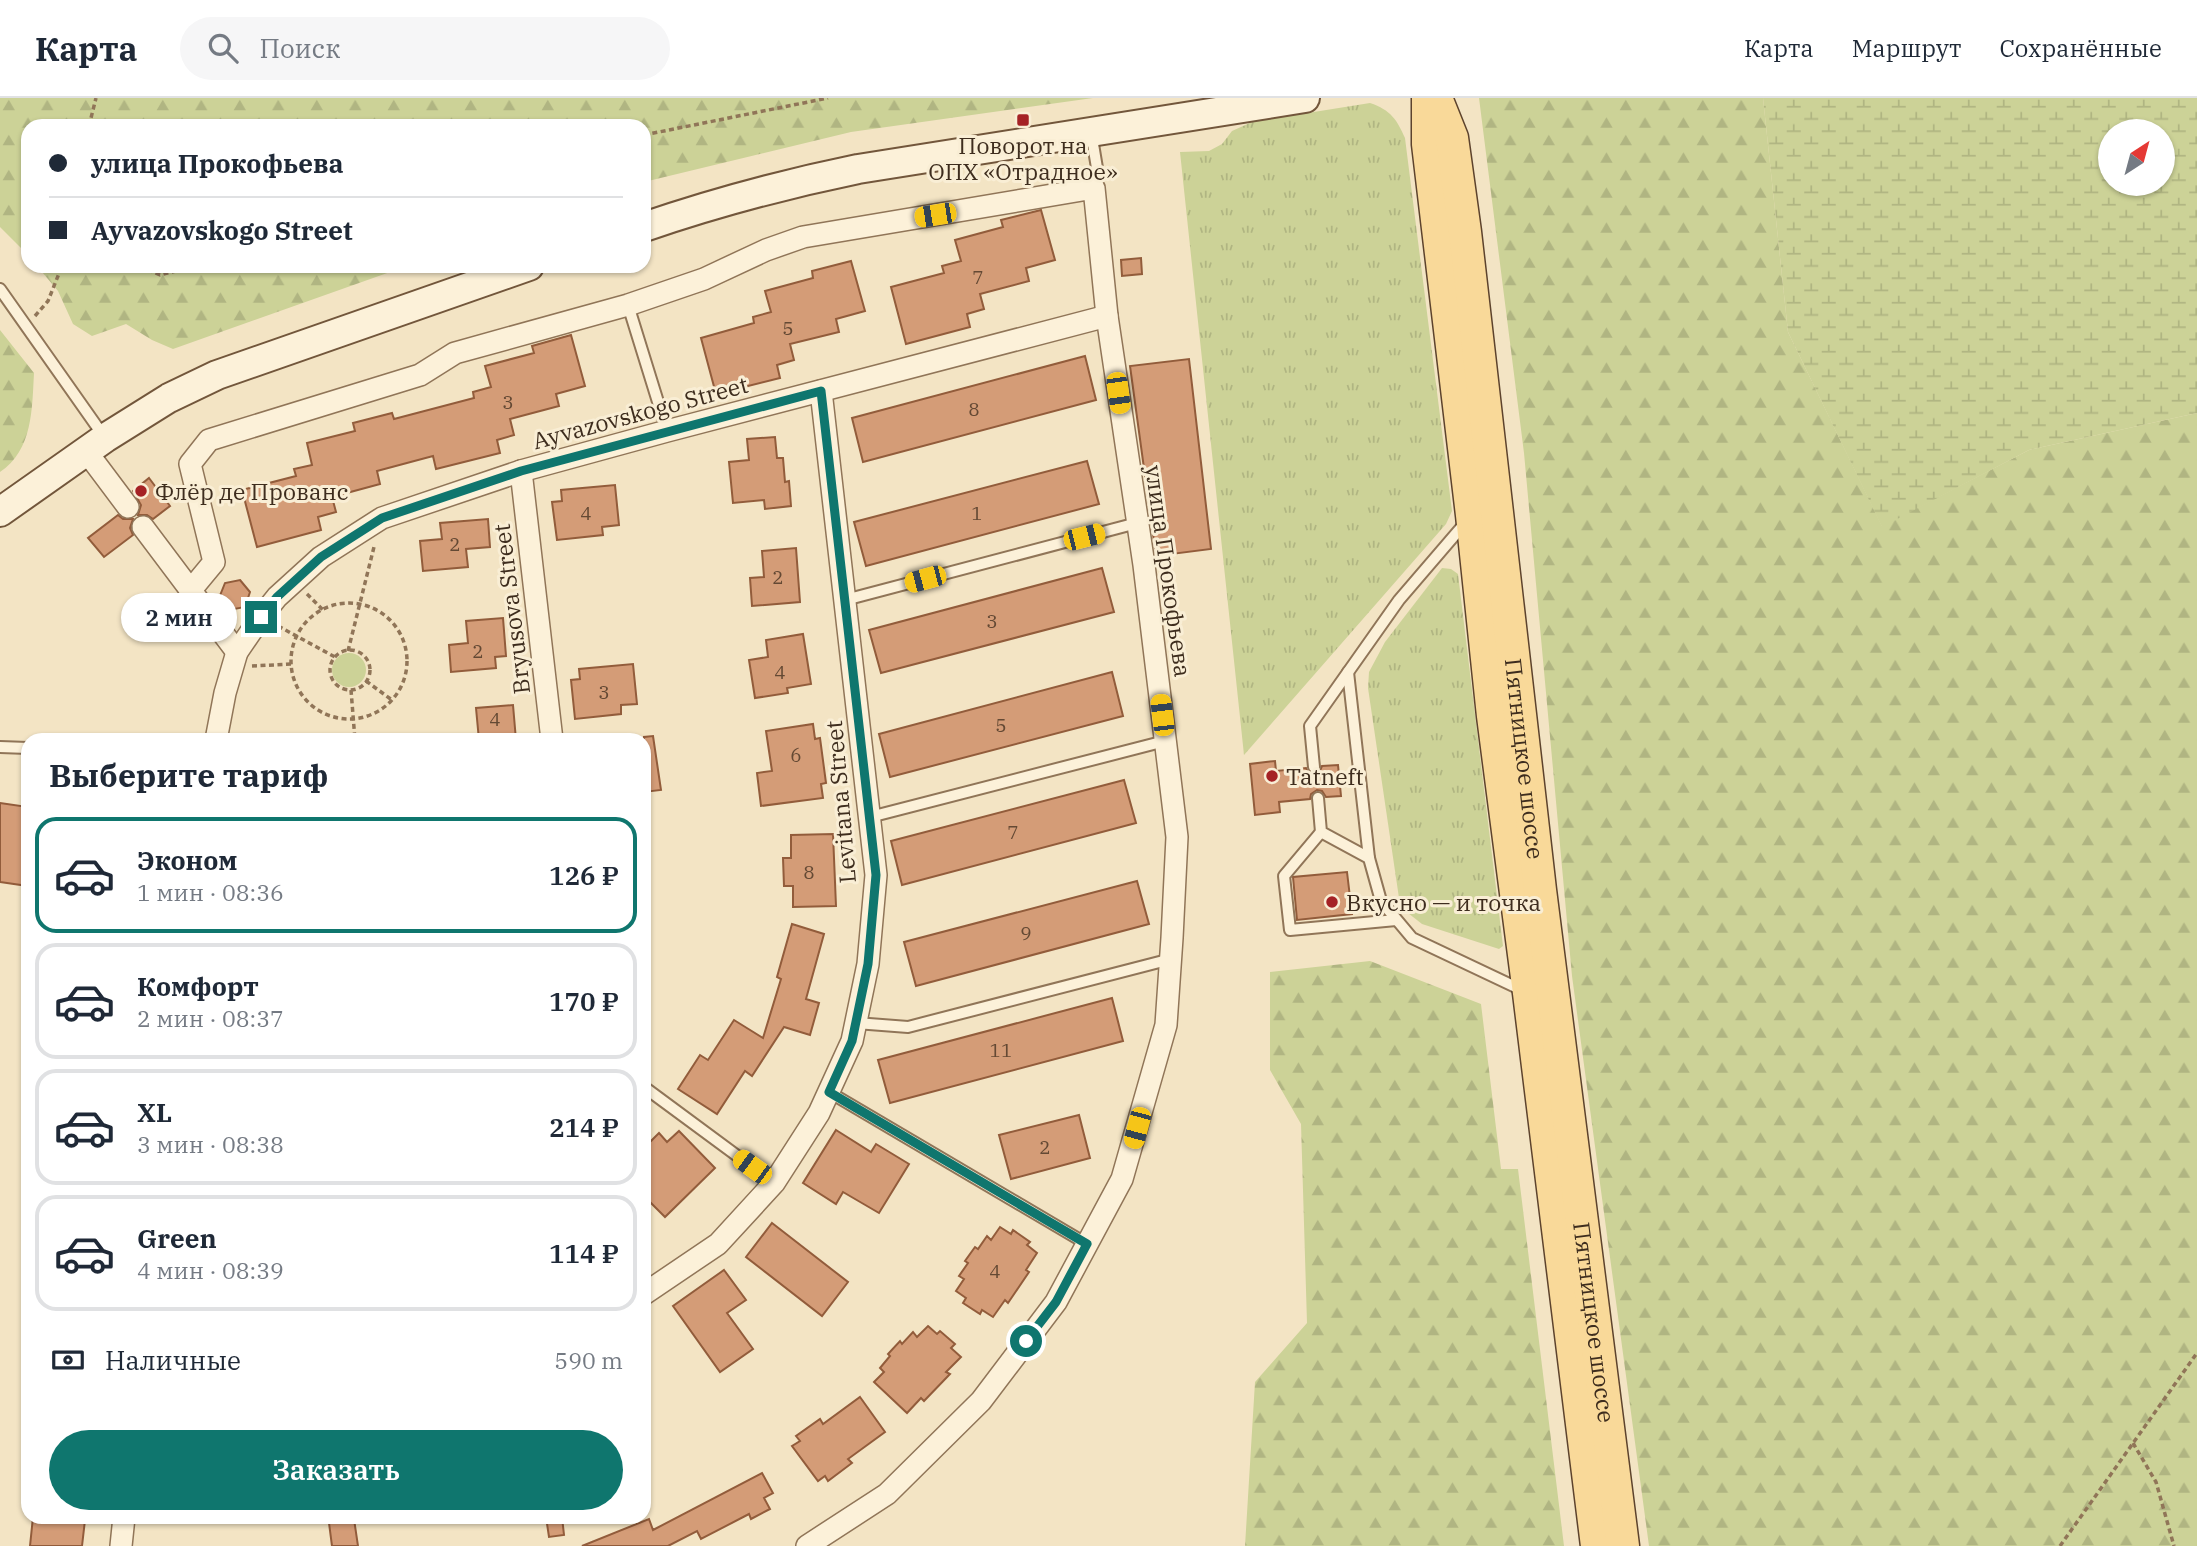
<!DOCTYPE html>
<html lang="ru">
<meta charset="utf-8">
<style>
body{margin:0;font-family:"IBM Plex Serif",serif;background:#f6f6f7;color:#1f2937;height:100vh;display:flex;flex-direction:column;font-size:26px;white-space:nowrap}
*{box-sizing:border-box;margin:0}
p{font-size:23px;color:#747a83}
.icon{flex:none;width:38px;height:38px;fill:none;stroke:currentColor;stroke-width:2;stroke-linecap:round;stroke-linejoin:round}
.map{position:relative;flex:1;overflow:hidden}
.side{position:absolute;left:21px;top:635px;width:630px;height:791px;display:flex;flex-direction:column;background:#fff;border-radius:21px;box-shadow:0 2px 5px #0004}
.side>*{flex:none}
.guide{position:absolute;left:21px;top:21px;width:630px;height:154px;border-radius:21px;box-shadow:0 2px 5px #0004;display:grid;align-content:center;height:154px;padding:0 28px;background:#fff}
.needle{width:46px;rotate:36deg}
.buttons{position:absolute;left:2098px;top:21px;display:grid;gap:14px}
.buttons a{display:grid;place-items:center;width:77px;height:77px;border-radius:50%;background:#fff;box-shadow:0 2px 5px #0004;font-size:35px}
.end{position:absolute;width:32px;height:32px;margin:-16px;border:9px solid #0f766e;background:#fff;box-shadow:0 0 0 4px #fff}
.from{border-radius:50%}
.bubble{position:absolute;height:49px;border-radius:24px;background:#fff;box-shadow:0 2px 5px #0004;font-size:23px;font-weight:600;line-height:49px;text-align:center}
.car{position:absolute;width:21px;height:42px;margin:-21px -10px;border-radius:9px;box-shadow:0 0 5px 2px #0007;background:linear-gradient(#f5c518 24%,#345 0 40%,#f5c518 0 76%,#345 0 86%,#f5c518 0)}
.guide b{display:flex;align-items:center;gap:24px;height:66px;font-size:26px}
.guide b+b{border-top:2px solid #e0e1e3}
.guide i{width:18px;height:18px;background:#1f2937}
ul{padding:0;list-style:none}
li{display:flex;align-items:center;gap:21px;height:116px;margin:0 14px 10px;padding:0 14px;border:4px solid #e0e1e3;border-radius:21px}
li div{flex:1}
li b{display:block;font-size:26px}
li em{font-style:normal;font-weight:600}
li.active{border-color:#0f766e}
li>.icon{width:63px;height:63px;stroke-width:1.5}
h2{padding:0 28px;font-size:32px;line-height:84px}
.pay{display:flex;align-items:center;gap:18px;height:77px;padding:0 28px;font-size:26px}
.pay p{margin-inline-start:auto}
.action{display:flex;gap:14px;margin-top:auto;padding:14px 28px}
.action a{flex:1;height:80px;border-radius:42px;background:#0f766e;color:#fff;font-size:28px;font-weight:600;line-height:80px;text-align:center}
header{display:flex;align-items:center;gap:42px;box-sizing:border-box;height:98px;padding:0 35px;background:#fff;border-bottom:2px solid #e0e1e3}
header strong{font-size:33px}
nav{display:flex;gap:38px;margin-inline-start:auto;font-size:24px}
.search{width:490px;height:63px;background:#f6f6f7;display:flex;align-items:center;gap:18px;box-sizing:border-box;padding:0 24px;border-radius:38px;color:#747a83;font-size:26px}
.map>svg:first-child{display:block}
.grass{fill:url(#grass-tufts)}
.forest{fill:url(#forest-firs)}
.wetland{fill:url(#wetland-marsh);fill-rule:evenodd}
.park{fill:#ccd297}
.building{fill:#d49c77;stroke:#925c3b;stroke-width:2}
.lines{fill:none;stroke-linecap:round;stroke-linejoin:round}
.lane-casing{stroke:#907558;stroke-width:14}
.street-casing{stroke:#907558;stroke-width:24}
.secondary-casing{stroke:#72563b;stroke-width:32}
.primary-casing{stroke:#5d432d;stroke-width:35}
.path{stroke:#907558;stroke-width:3.5;stroke-dasharray:5 3.5;stroke-linecap:butt}
.lane{stroke:#fcf1d9;stroke-width:10}
.street{stroke:#fcf1d9;stroke-width:21}
.secondary{stroke:#fcf1d9;stroke-width:28}
.primary{stroke:#f9d999;stroke-width:32}
.route{stroke:#0f766e;stroke-width:9}
.poi-dot{fill:#a52225;stroke:#f9eed5;stroke-width:2.5}
.labels{text-anchor:middle;dominant-baseline:central;stroke-width:6;stroke-linejoin:round;paint-order:stroke}
.number-label{font-size:19px;fill:#644934}
.poi-label{font-size:23px;fill:#3e2d1e;stroke:#f9eed5;text-anchor:start}
.street-label{font-size:23px;fill:#3e2d1e;stroke:#f9eed5}
</style>
<header>
<strong>Карта</strong>
<div class="search"><svg class="icon" aria-label="search" viewBox="0 0 24 24"><circle cx="10" cy="10" r="6"/><path d="M15 15l6 6"/></svg>Поиск</div>
<nav><a>Карта</a><a>Маршрут</a><a>Сохранённые</a></nav>
</header>
<div class="map">
<svg width="2197" height="1448" viewBox="0 0 2197 1448">
<defs>
<pattern id="grass-tufts" width="24" height="20" patternUnits="userSpaceOnUse" patternTransform="scale(1.75)"><rect width="24" height="20" fill="#ccd297"/><path d="M3 7l-1-3M5 7V3M7 7l1-3M15 17l-1-3M17 17v-4M19 17l1-3" fill="none" stroke="#b0b582"/></pattern>
<pattern id="forest-firs" width="22" height="20" patternUnits="userSpaceOnUse" patternTransform="scale(1.75)"><rect width="22" height="20" fill="#ccd297"/><path d="M5 1l3.5 6h-7zM16 11l3.5 6h-7z" fill="#b0b582"/></pattern>
<pattern id="wetland-marsh" width="20" height="14" patternUnits="userSpaceOnUse" patternTransform="scale(1.75)"><rect width="20" height="14" fill="#ccd297"/><path d="M1 5h8M5 5V1M11 12h8M15 12V8" fill="none" stroke="#b0b582"/></pattern>
</defs>
<rect width="100%" height="100%" fill="#f3e4c4"/>
<!-- grass -->
<g class="grass">
<path d="M1370,5c21,7 27,17 35,35l47,373 -6,13 -202,231 -64,-603 29,-1 13,-7 10,-13 20,-9z"/>
<polygon points="1442,470 1451,471 1458,476 1503,848 1499,851 1422,826 1408,815 1399,800 1368,590 1369,574 1385,544"/>
</g>
<!-- forest -->
<g class="forest">
<polygon points="0,0 1093,0 851,34 644,84 644,28 28,28 28,157 0,129"/>
<polygon points="1479,0 1763,0 1788,234 1882,428 2029,352 2197,315 2197,1448 1649,1448 1572,878 1524,355"/>
<polygon points="37,168 407,168 173,251 152,242 126,226 92,238 73,226 58,193"/>
<path d="M0,232l34,43c-2,36 -1,77 -34,99z"/>
<polygon points="1370,863 1481,906 1501,1071 1518,1071 1564,1448 1245,1448 1255,1284 1307,1225 1301,1026 1270,972 1270,874"/>
</g>
<!-- wetland -->
<path class="wetland" d="M1763,0h434v315l-168,37 -147,77 -94,-195zM2110,33h53v53h-53z"/>
<!-- park -->
<circle class="park" cx="349" cy="572" r="17"/>
<!-- building -->
<g class="building">
<polygon points="1041,112 1055,162 1026,170 1029,183 980,196 984,211 967,216 970,229 906,246 891,189 944,175 942,168 961,163 955,142 1003,129 1001,122"/>
<polygon points="1141,160 1142,176 1122,178 1121,162"/>
<polygon points="851,163 865,213 836,221 839,234 790,246 794,262 777,267 780,280 716,296 701,240 754,225 753,219 771,214 765,193 813,180 812,173"/>
<polygon points="571,237 585,288 556,296 559,308 510,321 514,337 497,342 500,355 436,371 433,358 377,373 380,386 332,399 336,414 318,419 321,432 257,449 242,392 296,378 294,371 312,367 307,345 355,333 353,325 392,315 394,321 474,300 473,294 491,289 485,268 534,255 532,248"/>
<polygon points="1085,258 1096,302 863,364 852,320"/>
<polygon points="1189,261 1211,451 1156,458 1130,268"/>
<polygon points="775,339 777,360 783,360 785,384 789,383 791,408 765,411 764,402 733,405 729,364 749,362 747,341"/>
<polygon points="1087,363 1099,406 866,468 854,424"/>
<polygon points="149,380 170,408 153,421 147,417 138,417 141,407 133,393"/>
<polygon points="615,387 619,427 602,429 603,437 557,442 552,404 562,403 561,392"/>
<polygon points="118,417 123,421 133,421 130,430 133,437 104,459 88,440"/>
<polygon points="488,421 490,449 466,451 468,469 423,473 420,443 442,441 440,425"/>
<polygon points="796,450 800,504 752,508 750,480 764,479 762,453"/>
<polygon points="1102,470 1114,514 881,575 869,532"/>
<polygon points="240,482 250,494 245,509 229,512 219,500 225,485"/>
<polygon points="503,520 506,558 495,559 496,570 451,574 449,547 468,545 466,523"/>
<polygon points="803,536 811,586 787,590 788,595 755,600 749,562 768,559 766,542"/>
<polygon points="633,566 637,606 621,607 621,616 575,621 571,582 580,581 579,571"/>
<polygon points="1112,574 1123,618 890,679 879,636"/>
<polygon points="513,607 516,642 479,642 476,610"/>
<polygon points="813,626 815,641 820,640 826,685 821,686 823,700 761,708 757,675 772,673 766,633"/>
<polygon points="653,638 661,692 644,694 644,639"/>
<polygon points="1275,663 1276,673 1306,670 1308,674 1314,677 1319,675 1322,668 1338,667 1341,698 1326,699 1322,693 1317,692 1311,696 1310,701 1279,704 1280,714 1255,717 1250,666"/>
<polygon points="1124,682 1136,725 902,787 891,743"/>
<polygon points="0,705 28,709 28,788 0,784"/>
<polygon points="833,736 836,808 793,809 793,788 784,788 783,760 791,760 791,737"/>
<polygon points="1347,774 1352,816 1297,822 1293,779"/>
<polygon points="1137,783 1149,826 916,888 904,844"/>
<polygon points="792,826 824,836 806,901 819,905 810,937 784,929 752,978 745,973 717,1016 678,991 700,957 708,962 734,922 763,940 781,881 777,879"/>
<polygon points="1112,900 1123,943 890,1005 878,962"/>
<polygon points="1079,1017 1090,1060 1011,1081 999,1037"/>
<polygon points="836,1032 871,1054 876,1046 909,1066 879,1115 843,1094 836,1106 803,1085"/>
<polygon points="679,1033 715,1070 665,1119 644,1098 644,1050 659,1035 667,1044"/>
<polygon points="772,1125 848,1184 822,1218 746,1159"/>
<polygon points="1000,1129 1011,1136 1013,1132 1030,1144 1027,1147 1037,1155 1026,1172 1029,1174 1008,1205 1005,1202 993,1219 982,1212 980,1216 963,1205 966,1200 956,1193 964,1181 959,1178 968,1165 965,1163 975,1149 978,1151 987,1138 991,1142"/>
<polygon points="724,1172 746,1202 727,1215 753,1251 720,1274 673,1208"/>
<polygon points="928,1228 937,1236 940,1233 955,1246 951,1250 961,1259 946,1274 950,1276 924,1303 921,1300 907,1315 874,1284 884,1274 880,1270 890,1258 888,1256 900,1243 902,1246 913,1234 917,1239"/>
<polygon points="860,1299 885,1334 848,1361 852,1365 828,1383 825,1378 818,1383 792,1348 800,1343 796,1338 820,1321 823,1326"/>
<polygon points="762,1375 773,1395 764,1400 770,1411 751,1421 749,1416 701,1441 697,1433 668,1448 582,1448 649,1421 653,1432"/>
<polygon points="33,1419 79,1419 79,1421 85,1422 82,1448 30,1448"/>
<polygon points="546,1419 562,1419 564,1437 549,1439"/>
<polygon points="354,1421 358,1448 332,1448 329,1425"/>
</g>
<g class="lines">
<defs>
<g id="lane">
<polyline points="1091,34 1097,70 1094,90"/>
<polyline points="0,191 105,340"/>
<polyline points="628,207 667,333"/>
<polyline points="845,502 1137,425"/>
<polyline points="1348,574 1369,760"/>
<polyline points="0,649 28,650"/>
<polyline points="1314,669 1310,628 1399,502 1466,424"/>
<polyline points="1318,700 1321,734 1369,760 1381,803 1412,840 1524,893"/>
<polyline points="870,719 1165,643"/>
<polyline points="1321,734 1284,778 1290,832 1396,822"/>
<polyline points="856,925 908,929 1171,861"/>
<polyline points="644,989 774,1085"/>
<polyline points="829,994 1087,1146"/>
</g>
<g id="street">
<polyline points="86,353 128,409"/>
<polyline points="521,373 552,642"/>
<polyline points="143,429 237,554"/>
<polyline points="190,493 214,464 190,366 209,342 420,277 455,255 628,207 704,181 766,152 803,139 1094,90 1107,218 1144,467 1177,739 1172,840 1166,927 1122,1081 1056,1204 981,1303 887,1396 807,1448"/>
<polyline points="216,642 225,595 237,554 261,519 277,499 321,459 382,420 521,373 667,333 1107,218"/>
<polyline points="644,1196 718,1146 774,1085 819,1015 852,943 868,866 876,777 821,293"/>
<polyline points="121,1448 124,1419"/>
</g>
<g id="secondary">
<path d="M644,129c70,-24 141,-43 214,-58l447,-71"/>
<polyline points="0,414 105,340 169,300 217,277 529,168"/>
</g>
<g id="primary">
<polyline points="1428,0 1428,46 1472,417 1493,618 1529,895 1597,1448"/>
<path id="s1" d="M1436,0l16,40 13,94 75,658 83,656"/>
</g>
</defs>
<!-- lane casing -->
<use href="#lane" class="lane-casing"/>
<!-- street casing -->
<use href="#street" class="street-casing"/>
<!-- secondary casing -->
<use href="#secondary" class="secondary-casing"/>
<!-- primary casing -->
<use href="#primary" class="primary-casing"/>
<!-- path -->
<g class="path">
<polyline points="89,28 96,0"/>
<polyline points="644,37 828,0"/>
<polyline points="140,168 160,177 195,168"/>
<polyline points="35,218 48,203 62,168"/>
<polyline points="307,496 323,512"/>
<circle cx="349" cy="563" r="58"/>
<polyline points="278,528 335,559"/>
<circle cx="350" cy="572" r="20"/>
<polyline points="348,553 374,449"/>
<polyline points="252,568 292,566"/>
<polyline points="366,583 392,602"/>
<polyline points="351,592 355,642"/>
<polyline points="2133,1345 2156,1384 2174,1448"/>
<polyline points="2060,1448 2197,1255"/>
</g>
<!-- lane -->
<use href="#lane" class="lane"/>
<!-- street -->
<use href="#street" class="street"/>
<!-- secondary -->
<use href="#secondary" class="secondary"/>
<!-- primary -->
<use href="#primary" class="primary"/>
</g>
<g class="lines">
<!-- route -->
<polyline class="route" points="261,519 277,499 321,459 382,420 521,373 821,293 876,777 868,866 852,943 829,994 1087,1146 1056,1204 1026,1243"/>
</g>
<!-- markers -->
<g class="poi-dot">
<rect x="1016" y="15" width="14" height="14" rx="3.5"/>
<circle cx="141" cy="393" r="7"/>
<circle cx="1272" cy="678" r="7"/>
<circle cx="1332" cy="804" r="7"/>
</g>
<g class="labels">
<!-- number labels -->
<g class="number-label">
<text x="978" y="179">7</text>
<text x="788" y="230">5</text>
<text x="508" y="304">3</text>
<text x="974" y="311">8</text>
<text x="586" y="415">4</text>
<text x="977" y="415">1</text>
<text x="455" y="446">2</text>
<text x="778" y="479">2</text>
<text x="992" y="523">3</text>
<text x="478" y="553">2</text>
<text x="780" y="574">4</text>
<text x="604" y="594">3</text>
<text x="495" y="621">4</text>
<text x="1001" y="627">5</text>
<text x="796" y="657">6</text>
<text x="1013" y="734">7</text>
<text x="809" y="774">8</text>
<text x="1026" y="835">9</text>
<text x="1001" y="952">11</text>
<text x="1045" y="1049">2</text>
<text x="995" y="1173">4</text>
</g>
<!-- poi labels -->
<g class="poi-label">
<text x="1023" y="47" text-anchor="middle">Поворот на<tspan x="1023" dy="26">ОПХ «Отрадное»</tspan></text>
<text x="155" y="393">Флёр де Прованс</text>
<text x="1286" y="678">Tatneft</text>
<text x="1346" y="804">Вкусно — и точка</text>
</g>
<!-- street labels -->
<g class="street-label">
<text transform="translate(640 314) rotate(-15)">Ayvazovskogo Street</text>
<text transform="translate(1169 473) rotate(82)">улица Прокофьева</text>
<text transform="translate(511 511) rotate(-97)">Bryusova Street</text>
<text stroke="none"><textPath href="#s1" startOffset="668">Пятницкое шоссе</textPath></text>
<text transform="translate(840 704) rotate(-95)">Levitana Street</text>
<text stroke="none"><textPath href="#s1" startOffset="1236">Пятницкое шоссе</textPath></text>
</g>
</g>
</svg>
<div class="buttons">
<a><svg class="needle" viewBox="-14 -14 28 28"><path d="M0-13l5 13h-10z" fill="#e53935"/><path d="M0 13l5-13h-10z" fill="#747a83"/></svg></a>
</div>
<i class="end from" style="left:1026px;top:1243px"></i>
<i class="end" style="left:261px;top:519px"></i>
<div class="bubble" style="left:121px;top:495px;width:116px">2 мин</div>
<i class="car" style="left:935px;top:117px;rotate:261deg"></i>
<i class="car" style="left:1118px;top:295px;rotate:172deg"></i>
<i class="car" style="left:1084px;top:439px;rotate:76deg"></i>
<i class="car" style="left:925px;top:481px;rotate:255deg"></i>
<i class="car" style="left:1162px;top:617px;rotate:353deg"></i>
<i class="car" style="left:1137px;top:1030px;rotate:195deg"></i>
<i class="car" style="left:752px;top:1069px;rotate:306deg"></i>
<div class="guide">
<b><i class="from"></i>улица Прокофьева</b>
<b><i></i>Ayvazovskogo Street</b>
</div>
<section class="side">
<h2>Выберите тариф</h2>
<ul>
<li class="active"><svg class="icon" aria-label="car" viewBox="0 0 24 24"><path d="M5 17H2v-5l4-1 3-4h7l3 4 3 1v5h-3M9 17h6M6 11h13"/><circle cx="7" cy="17" r="2"/><circle cx="17" cy="17" r="2"/></svg><div><b>Эконом</b><p>1 мин · 08:36</p></div><em>126 ₽</em></li>
<li><svg class="icon" aria-label="car" viewBox="0 0 24 24"><path d="M5 17H2v-5l4-1 3-4h7l3 4 3 1v5h-3M9 17h6M6 11h13"/><circle cx="7" cy="17" r="2"/><circle cx="17" cy="17" r="2"/></svg><div><b>Комфорт</b><p>2 мин · 08:37</p></div><em>170 ₽</em></li>
<li><svg class="icon" aria-label="car" viewBox="0 0 24 24"><path d="M5 17H2v-5l4-1 3-4h7l3 4 3 1v5h-3M9 17h6M6 11h13"/><circle cx="7" cy="17" r="2"/><circle cx="17" cy="17" r="2"/></svg><div><b>XL</b><p>3 мин · 08:38</p></div><em>214 ₽</em></li>
<li><svg class="icon" aria-label="car" viewBox="0 0 24 24"><path d="M5 17H2v-5l4-1 3-4h7l3 4 3 1v5h-3M9 17h6M6 11h13"/><circle cx="7" cy="17" r="2"/><circle cx="17" cy="17" r="2"/></svg><div><b>Green</b><p>4 мин · 08:39</p></div><em>114 ₽</em></li>
</ul>
<div class="pay"><svg class="icon" aria-label="cash" viewBox="0 0 24 24"><path d="M3 7h18v10H3z"/><circle cx="12" cy="12" r="2"/></svg>Наличные<p>590 m</p></div>
<div class="action"><a>Заказать</a></div>
</section>
</div>
